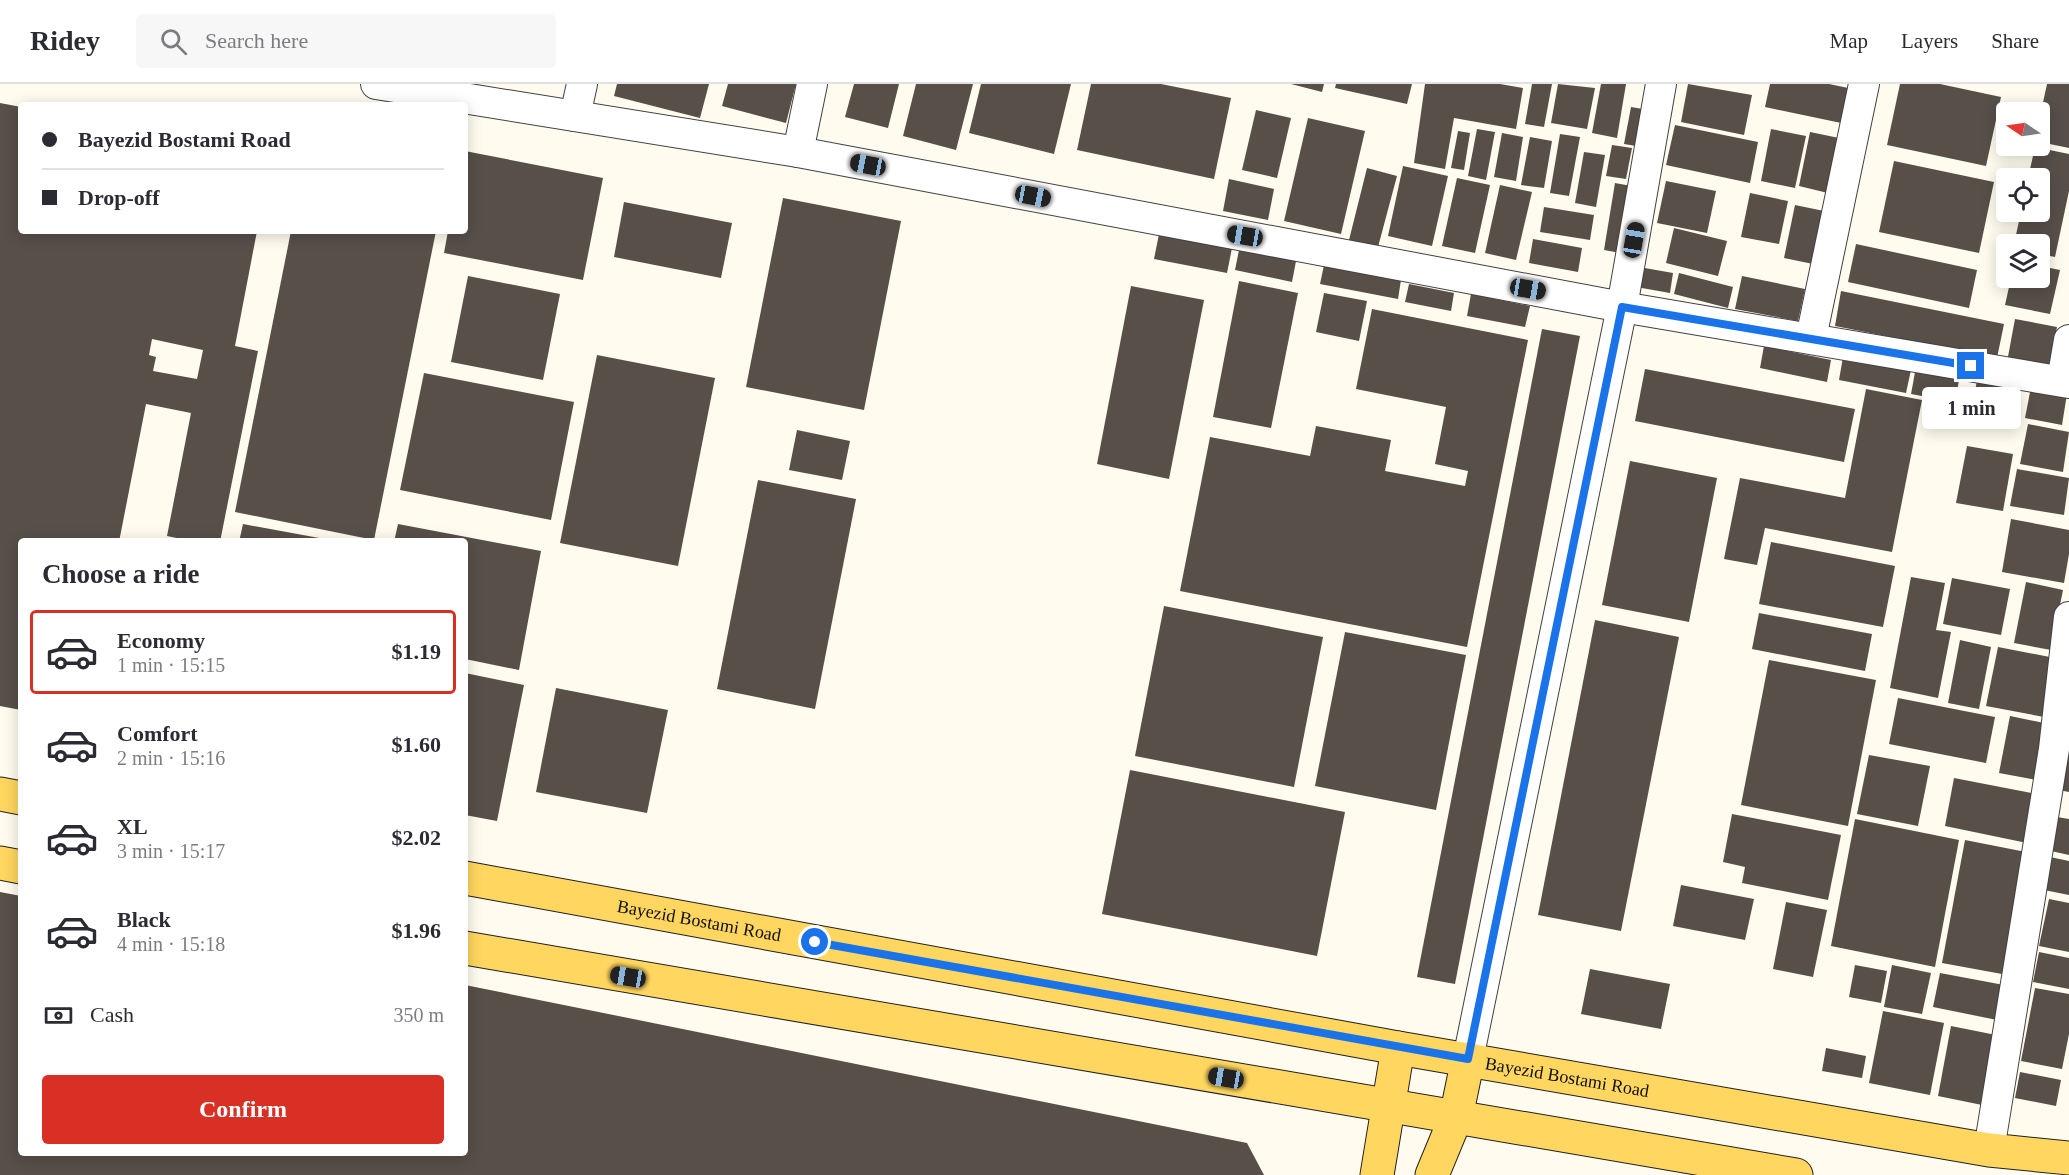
<!DOCTYPE html>
<meta charset="utf-8">
<style>
body{margin:0;font-family:"Times New Roman",serif;background:#f7f7f7;color:#2b2b33;height:100vh;display:flex;flex-direction:column;font-size:22px;white-space:nowrap}
*{box-sizing:border-box;margin:0}
p{font-size:20px;color:#7c7c81}
.icon{flex:none;width:33px;height:33px;fill:none;stroke:currentColor;stroke-width:2;stroke-linecap:round;stroke-linejoin:round}
.map{position:relative;flex:1;overflow:hidden}
.sheet{position:absolute;left:18px;top:454px;width:450px;height:618px;display:flex;flex-direction:column;background:#fff;border-radius:6px;box-shadow:0 3px 15px #0003}
.sheet>*{flex:none}
.top-card{position:absolute;left:18px;top:18px;width:450px;height:132px;border-radius:6px;box-shadow:0 3px 15px #0003;display:grid;align-content:center;height:132px;padding:0 24px;background:#fff}
.needle{width:39px;rotate:283deg}
.controls{position:absolute;left:1996px;top:18px;display:grid;gap:12px}
.controls a{display:grid;place-items:center;width:54px;height:54px;border-radius:6px;background:#fff;box-shadow:0 3px 15px #0003;font-size:30px}
.end{position:absolute;width:27px;height:27px;margin:-14px;border:8px solid #1a73e8;background:#fff;box-shadow:0 0 0 3px #fff}
.from{border-radius:50%}
.bubble{position:absolute;height:42px;border-radius:6px;background:#fff;box-shadow:0 3px 15px #0003;font-size:20px;font-weight:800;line-height:42px;text-align:center}
.car{position:absolute;width:18px;height:36px;margin:-18px -9px;border-radius:8px;box-shadow:0 0 4px 2px #0007;background:linear-gradient(#222 24%,#8ab4d8 0 40%,#222 0 76%,#8ab4d8 0 86%,#222 0)}
.top-card b{display:flex;align-items:center;gap:21px;height:57px;font-size:22px}
.top-card b+b{border-top:2px solid #e1e1e2}
.top-card i{width:15px;height:15px;background:#2b2b33}
ul{padding:0;list-style:none}
li{display:flex;align-items:center;gap:18px;height:84px;margin:0 12px 9px;padding:0 12px;border:3px solid transparent;border-radius:6px}
li div{flex:1}
li b{display:block;font-size:22px}
li em{font-style:normal;font-weight:800}
li.on{border-color:#d93025}
li>.icon{width:54px;height:54px;stroke-width:1.5}
h2{padding:0 24px;font-size:27px;line-height:72px}
.pay{display:flex;align-items:center;gap:15px;height:66px;padding:0 24px;font-size:22px}
.pay p{margin-inline-start:auto}
.button{display:flex;gap:12px;margin-top:auto;padding:12px 24px}
.button a{flex:1;height:69px;border-radius:6px;background:#d93025;color:#fff;font-size:24px;font-weight:800;line-height:69px;text-align:center}
header{display:flex;align-items:center;gap:36px;box-sizing:border-box;height:84px;padding:0 30px;background:#fff;border-bottom:2px solid #e1e1e2}
header strong{font-size:28px}
nav{display:flex;gap:33px;margin-inline-start:auto;font-size:21px}
.search{width:420px;height:54px;background:#f7f7f7;display:flex;align-items:center;gap:15px;box-sizing:border-box;padding:0 21px;border-radius:6px;color:#7c7c81;font-size:22px}
.map>svg:first-child{display:block}
.building{fill:#584f49;fill-rule:evenodd}
.lines{fill:none;stroke-linecap:round;stroke-linejoin:round}
.street-casing{stroke:#414141;stroke-width:32}
.primary-casing{stroke:#1f1f1f;stroke-width:35}
.street{stroke:#fff;stroke-width:30}
.primary{stroke:#ffd65f;stroke-width:33}
.route{stroke:#1a73e8;stroke-width:8}
.labels{text-anchor:middle;dominant-baseline:central;stroke-width:6;stroke-linejoin:round;paint-order:stroke}
.street-label{font-size:18px;fill:#0e0e0e;stroke:#fff}
</style>
<header>
<strong>Ridey</strong>
<div class="search"><svg class="icon" aria-label="search" viewBox="0 0 24 24"><circle cx="10" cy="10" r="6"/><path d="M15 15l6 6"/></svg>Search here</div>
<nav><a>Map</a><a>Layers</a><a>Share</a></nav>
</header>
<div class="map">
<svg width="2069" height="1091" viewBox="0 0 2069 1091">
<rect width="100%" height="100%" fill="#fffcef"/>
<!-- building -->
<g class="building">
<polygon points="617,0 709,0 700,34 614,12"/>
<polygon points="728,0 796,0 786,39 722,22"/>
<polygon points="854,0 899,0 888,44 845,33"/>
<polygon points="916,0 973,0 956,66 903,52"/>
<polygon points="981,0 1071,0 1054,70 969,49"/>
<polygon points="1091,0 1161,0 1231,14 1214,95 1077,66"/>
<polygon points="1291,0 1324,0 1322,8"/>
<polygon points="1336,0 1412,0 1407,20 1335,4"/>
<polygon points="1425,0 1500,0 1523,4 1516,45 1454,34 1445,85 1414,79"/>
<polygon points="1532,0 1552,0 1544,43 1525,40"/>
<polygon points="1558,0 1595,4 1587,45 1551,39"/>
<polygon points="1601,0 1626,0 1617,54 1592,49"/>
<polygon points="1688,0 1752,11 1744,51 1681,38"/>
<polygon points="1770,0 1829,0 1853,5 1846,40 1765,23"/>
<polygon points="1900,0 1940,0 2001,13 1986,82 1887,61"/>
<polygon points="2047,0 2069,0 2069,64 2040,58 2040,32"/>
<path d="M0,19l21,4v124h236l-22,115 23,5 -38,191h-24l-29,-6 24,-123 -45,-9 -27,138h-98v168l-21,-4zM152,255l51,11 -6,29 -44,-8 3,-14 -7,-2z"/>
<polygon points="1631,23 1649,26 1642,63 1624,60"/>
<polygon points="1256,26 1291,34 1277,94 1242,86"/>
<polygon points="1308,34 1365,47 1341,150 1284,137"/>
<polygon points="1675,41 1758,58 1750,99 1666,81"/>
<polygon points="1477,45 1495,48 1486,96 1468,92"/>
<polygon points="1771,45 1806,52 1795,104 1761,97"/>
<polygon points="1458,47 1470,49 1464,86 1451,84"/>
<polygon points="1810,48 1844,55 1832,110 1799,102"/>
<polygon points="1502,49 1523,53 1516,97 1494,93"/>
<polygon points="1560,50 1580,53 1569,112 1550,109"/>
<polygon points="1530,53 1552,57 1544,104 1521,101"/>
<polygon points="1612,61 1632,64 1626,95 1606,92"/>
<polygon points="2035,63 2069,70 2069,107 2055,173 2040,170 2040,160 2014,160 2021,128 2040,128 2040,94 2028,94"/>
<polygon points="465,67 603,94 583,196 444,169 448,147 465,147"/>
<polygon points="1584,68 1605,71 1596,123 1575,119"/>
<polygon points="1894,77 1994,98 1979,169 1879,148"/>
<polygon points="1403,82 1448,92 1432,162 1388,152"/>
<polygon points="1367,84 1397,92 1378,163 1349,156"/>
<polygon points="1457,94 1490,101 1475,169 1442,162"/>
<polygon points="1229,95 1274,105 1268,136 1223,127"/>
<polygon points="1666,97 1716,107 1707,149 1657,139"/>
<polygon points="1615,99 1637,103 1626,170 1604,166"/>
<polygon points="1500,101 1532,108 1516,176 1485,169"/>
<polygon points="1750,109 1788,117 1779,160 1741,153"/>
<polygon points="783,114 901,137 864,326 746,303"/>
<polygon points="624,118 732,139 721,194 614,173"/>
<polygon points="1795,121 1824,127 1813,180 1784,174"/>
<polygon points="1544,123 1594,131 1590,156 1540,148"/>
<polygon points="1674,144 1727,157 1718,192 1666,179"/>
<polygon points="291,147 436,147 374,456 235,428"/>
<polygon points="1159,150 1232,164 1227,189 1154,175"/>
<polygon points="1533,155 1582,164 1578,188 1529,179"/>
<polygon points="1856,160 1977,186 1969,224 1848,198"/>
<polygon points="1240,161 1297,172 1292,198 1235,186"/>
<polygon points="1324,181 1401,196 1398,215 1320,200"/>
<polygon points="2040,182 2060,186 2050,230 2005,221 2011,194 2040,194"/>
<polygon points="1639,183 1673,189 1670,209 1636,203"/>
<polygon points="1679,189 1733,203 1728,224 1674,210"/>
<polygon points="468,192 560,210 543,296 451,278"/>
<polygon points="1742,192 1805,205 1798,237 1735,225"/>
<polygon points="1239,197 1298,209 1271,344 1213,333"/>
<polygon points="1409,200 1454,209 1451,227 1405,218"/>
<polygon points="1131,202 1204,216 1169,395 1097,380"/>
<polygon points="1841,207 2004,240 1997,274 1835,242"/>
<polygon points="1324,209 1367,217 1359,257 1316,248"/>
<polygon points="1471,210 1530,222 1525,243 1467,232"/>
<polygon points="1372,225 1528,256 1467,563 1180,507 1210,353 1310,372 1316,342 1391,356 1385,387 1465,402 1468,387 1435,380 1446,323 1356,305"/>
<polygon points="2015,235 2057,243 2049,286 2007,278"/>
<polygon points="1542,245 1580,252 1455,900 1417,893"/>
<polygon points="1764,262 1831,276 1827,298 1760,284"/>
<polygon points="597,271 715,294 678,482 560,459"/>
<polygon points="1843,273 1911,286 1906,309 1839,296"/>
<polygon points="1916,283 1960,291 1955,318 1911,310"/>
<polygon points="1979,284 2022,292 2012,345 1970,337"/>
<polygon points="1645,285 1855,325 1844,378 1635,337"/>
<polygon points="424,289 574,318 551,436 400,406"/>
<polygon points="2031,303 2067,310 2062,341 2025,334"/>
<polygon points="1866,305 1922,316 1892,468 1765,444 1757,481 1724,475 1740,394 1845,414"/>
<polygon points="2028,340 2069,348 2063,388 2020,380"/>
<polygon points="797,346 850,357 842,396 789,386"/>
<polygon points="1967,362 2013,370 2003,427 1956,419"/>
<polygon points="1630,377 1717,394 1689,538 1602,521"/>
<polygon points="2017,385 2069,394 2064,431 2010,422"/>
<polygon points="758,396 856,415 815,625 717,605"/>
<polygon points="2011,435 2069,446 2069,470 2064,499 2002,488"/>
<polygon points="243,440 330,456 329,458 239,458"/>
<polygon points="398,440 541,467 519,586 465,575 465,458 394,458"/>
<polygon points="1771,458 1895,482 1883,543 1759,520"/>
<polygon points="1911,493 1945,499 1936,546 1951,548 1938,614 1890,604"/>
<polygon points="1952,494 2010,505 2001,551 1943,540"/>
<polygon points="2026,498 2063,506 2051,566 2014,559"/>
<polygon points="1164,522 1323,553 1294,703 1135,672"/>
<polygon points="1759,529 1872,550 1865,587 1752,565"/>
<polygon points="1595,536 1679,553 1621,847 1538,831"/>
<polygon points="1345,548 1466,571 1436,726 1315,702"/>
<polygon points="1960,556 1991,563 1979,625 1948,619"/>
<polygon points="1998,563 2055,574 2044,633 1986,622"/>
<polygon points="1769,576 1876,596 1848,742 1741,721"/>
<polygon points="465,589 524,601 497,737 465,731"/>
<polygon points="556,604 668,626 647,729 536,708"/>
<polygon points="1898,614 1995,633 1986,679 1889,660"/>
<polygon points="2010,632 2049,640 2037,696 1999,689"/>
<polygon points="1869,671 1930,682 1918,742 1857,730"/>
<polygon points="2060,671 2069,673 2069,708 2053,705"/>
<polygon points="1130,686 1345,728 1317,872 1102,830"/>
<polygon points="1954,694 2036,710 2027,759 1945,742"/>
<polygon points="1732,730 1841,751 1828,816 1742,799 1745,783 1723,778"/>
<polygon points="2057,733 2069,735 2069,771 2051,767"/>
<polygon points="1855,735 1959,756 1935,883 1831,862"/>
<polygon points="1965,756 2026,768 2002,890 1942,879"/>
<polygon points="2050,773 2069,777 2069,811 2044,806"/>
<polygon points="1681,801 1754,815 1745,856 1673,842"/>
<polygon points="0,808 21,812 21,1070 465,1070 465,901 1247,1059 1264,1091 0,1091"/>
<polygon points="2049,815 2069,819 2069,868 2039,862"/>
<polygon points="1786,818 1827,826 1813,893 1773,885"/>
<polygon points="2039,868 2069,874 2069,905 2033,898"/>
<polygon points="1855,881 1887,887 1881,919 1849,913"/>
<polygon points="1892,881 1931,889 1922,930 1884,923"/>
<polygon points="1590,885 1670,900 1661,945 1581,930"/>
<polygon points="1940,889 2004,901 1997,936 1933,923"/>
<polygon points="2035,904 2069,910 2069,950 2062,985 2021,977"/>
<polygon points="1883,927 1944,939 1930,1011 1869,999"/>
<polygon points="1951,942 2001,952 1987,1022 1938,1012"/>
<polygon points="1826,964 1866,972 1862,994 1822,987"/>
<polygon points="2020,988 2061,996 2056,1022 2015,1014"/>
</g>
<g class="lines">
<defs>
<g id="street">
<polyline points="376,0 798,68 1622,223 2069,299"/>
<polyline points="575,32 582,0"/>
<polyline points="798,68 812,0"/>
<polyline points="1811,254 1864,0"/>
<polyline points="2062,297 2069,256"/>
<polyline points="1468,975 1622,223 1661,0"/>
<polyline points="1989,1066 2054,665 2069,533"/>
</g>
<g id="primary">
<polyline points="0,710 21,714"/>
<polyline points="0,779 21,783"/>
<path id="s1" d="M465,794l933,170 591,102 80,8"/>
<polyline points="465,864 1796,1091"/>
<polyline points="1377,1091 1398,964"/>
<polyline points="1432,1091 1456,1033 1468,975"/>
</g>
</defs>
<!-- street casing -->
<use href="#street" class="street-casing"/>
<!-- primary casing -->
<use href="#primary" class="primary-casing"/>
<!-- street -->
<use href="#street" class="street"/>
<!-- primary -->
<use href="#primary" class="primary"/>
</g>
<g class="lines">
<!-- route -->
<polyline class="route" points="815,858 1468,975 1622,223 1971,282"/>
</g>
<g class="labels">
<!-- street labels -->
<g class="street-label">
<text stroke="none"><textPath href="#s1" startOffset="238">Bayezid Bostami Road</textPath></text>
<text stroke="none"><textPath href="#s1" startOffset="1120">Bayezid Bostami Road</textPath></text>
</g>
</g>
</svg>
<div class="controls">
<a><svg class="needle" viewBox="-14 -14 28 28"><path d="M0-13l5 13h-10z" fill="#e53935"/><path d="M0 13l5-13h-10z" fill="#7c7c81"/></svg></a>
<a><svg class="icon" aria-label="locate" viewBox="0 0 24 24"><circle cx="12" cy="12" r="6"/><path d="M12 2v4M12 18v4M2 12h4M18 12h4"/></svg></a>
<a><svg class="icon" aria-label="layers" viewBox="0 0 24 24"><path d="M12 4l9 5-9 5-9-5zM3 14l9 5 9-5"/></svg></a>
</div>
<i class="end from" style="left:815px;top:858px"></i>
<i class="end" style="left:1971px;top:282px"></i>
<div class="bubble" style="left:1922px;top:303px;width:99px">1 min</div>
<i class="car" style="left:868px;top:81px;rotate:281deg"></i>
<i class="car" style="left:1033px;top:112px;rotate:101deg"></i>
<i class="car" style="left:1245px;top:152px;rotate:280deg"></i>
<i class="car" style="left:1634px;top:156px;rotate:10deg"></i>
<i class="car" style="left:1528px;top:205px;rotate:100deg"></i>
<i class="car" style="left:628px;top:893px;rotate:280deg"></i>
<i class="car" style="left:1226px;top:994px;rotate:280deg"></i>
<div class="top-card">
<b><i class="from"></i>Bayezid Bostami Road</b>
<b><i></i>Drop-off</b>
</div>
<section class="sheet">
<h2>Choose a ride</h2>
<ul>
<li class="on"><svg class="icon" aria-label="car" viewBox="0 0 24 24"><path d="M5 17H2v-5l4-1 3-4h7l3 4 3 1v5h-3M9 17h6M6 11h13"/><circle cx="7" cy="17" r="2"/><circle cx="17" cy="17" r="2"/></svg><div><b>Economy</b><p>1 min · 15:15</p></div><em>$1.19</em></li>
<li><svg class="icon" aria-label="car" viewBox="0 0 24 24"><path d="M5 17H2v-5l4-1 3-4h7l3 4 3 1v5h-3M9 17h6M6 11h13"/><circle cx="7" cy="17" r="2"/><circle cx="17" cy="17" r="2"/></svg><div><b>Comfort</b><p>2 min · 15:16</p></div><em>$1.60</em></li>
<li><svg class="icon" aria-label="car" viewBox="0 0 24 24"><path d="M5 17H2v-5l4-1 3-4h7l3 4 3 1v5h-3M9 17h6M6 11h13"/><circle cx="7" cy="17" r="2"/><circle cx="17" cy="17" r="2"/></svg><div><b>XL</b><p>3 min · 15:17</p></div><em>$2.02</em></li>
<li><svg class="icon" aria-label="car" viewBox="0 0 24 24"><path d="M5 17H2v-5l4-1 3-4h7l3 4 3 1v5h-3M9 17h6M6 11h13"/><circle cx="7" cy="17" r="2"/><circle cx="17" cy="17" r="2"/></svg><div><b>Black</b><p>4 min · 15:18</p></div><em>$1.96</em></li>
</ul>
<div class="pay"><svg class="icon" aria-label="cash" viewBox="0 0 24 24"><path d="M3 7h18v10H3z"/><circle cx="12" cy="12" r="2"/></svg>Cash<p>350 m</p></div>
<div class="button"><a>Confirm</a></div>
</section>
</div>
